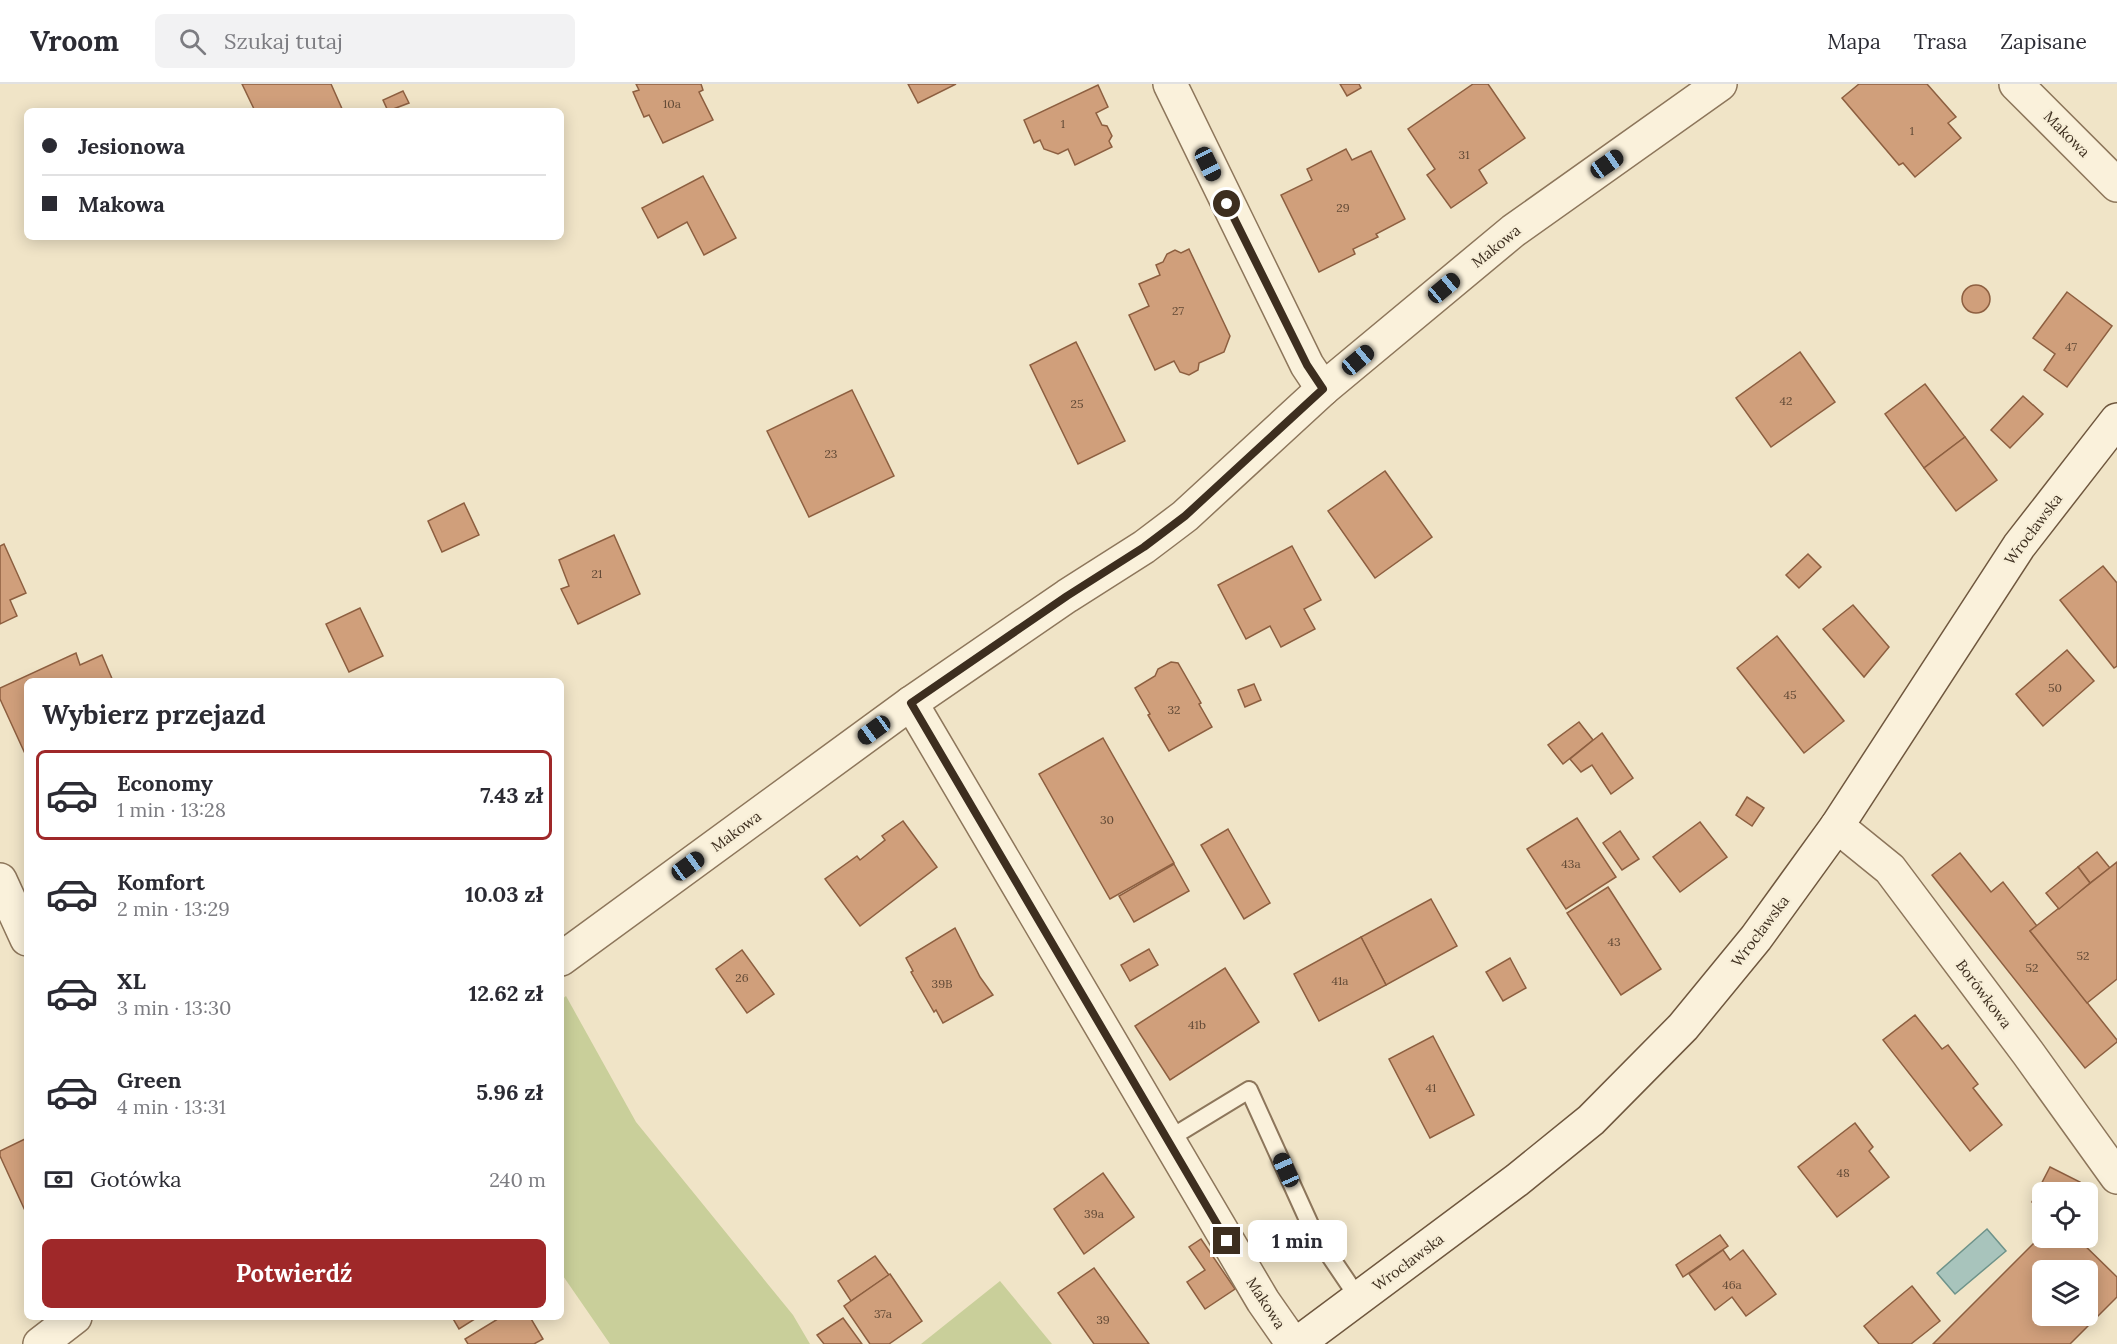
<!DOCTYPE html>
<html lang="pl">
<meta charset="utf-8">
<style>
body{margin:0;font-family:Lora,serif;background:#f2f2f3;color:#2b2b33;height:100vh;display:flex;flex-direction:column;font-size:22px;white-space:nowrap}
*{box-sizing:border-box;margin:0}
p{font-size:20px;color:#7c7c81}
.icon{flex:none;width:33px;height:33px;fill:none;stroke:currentColor;stroke-width:2;stroke-linecap:round;stroke-linejoin:round}
.map{position:relative;flex:1;overflow:hidden}
.details{position:absolute;left:24px;top:594px;width:540px;height:642px;display:flex;flex-direction:column;background:#fff;border-radius:9px;box-shadow:0 3px 15px #0003}
.details>*{flex:none}
.top-card{position:absolute;left:24px;top:24px;width:540px;height:132px;border-radius:9px;box-shadow:0 3px 15px #0003;display:grid;align-content:center;height:132px;padding:0 18px;background:#fff}
.fabs{position:absolute;left:2032px;top:1098px;display:grid;gap:12px}
.fabs a{display:grid;place-items:center;width:66px;height:66px;border-radius:9px;background:#fff;box-shadow:0 3px 15px #0003;font-size:30px}
.end{position:absolute;width:27px;height:27px;margin:-14px;border:8px solid #3d2e1f;background:#fff;box-shadow:0 0 0 3px #fff}
.from{border-radius:50%}
.bubble{position:absolute;height:42px;border-radius:9px;background:#fff;box-shadow:0 3px 15px #0003;font-size:20px;font-weight:700;line-height:42px;text-align:center}
.car{position:absolute;width:18px;height:36px;margin:-18px -9px;border-radius:8px;box-shadow:0 0 4px 2px #0007;background:linear-gradient(#222 24%,#8ab4d8 0 40%,#222 0 76%,#8ab4d8 0 86%,#222 0)}
.top-card b{display:flex;align-items:center;gap:21px;height:57px;font-size:22px}
.top-card b+b{border-top:2px solid #e1e1e2}
.top-card i{width:15px;height:15px;background:#2b2b33}
ul{padding:0;list-style:none}
li{display:flex;align-items:center;gap:18px;height:90px;margin:0 12px 9px;padding:0 6px;border:3px solid transparent;border-radius:9px}
li div{flex:1}
li b{display:block;font-size:22px}
li em{font-style:normal;font-weight:700}
li.current{border-color:#9f2829}
li>.icon{width:54px;height:54px;stroke-width:1.5}
h2{padding:0 18px;font-size:27px;line-height:72px}
.pay{display:flex;align-items:center;gap:15px;height:66px;padding:0 18px;font-size:22px}
.pay p{margin-inline-start:auto}
.primary-button{display:flex;gap:12px;margin-top:auto;padding:12px 18px}
.primary-button a{flex:1;height:69px;border-radius:9px;background:#9f2829;color:#fff;font-size:24px;font-weight:700;line-height:69px;text-align:center}
header{display:flex;align-items:center;gap:36px;box-sizing:border-box;height:84px;padding:0 30px;background:#fff;border-bottom:2px solid #e1e1e2}
header strong{font-size:28px}
nav{display:flex;gap:33px;margin-inline-start:auto;font-size:21px}
.search{width:420px;height:54px;background:#f2f2f3;display:flex;align-items:center;gap:15px;box-sizing:border-box;padding:0 21px;border-radius:9px;color:#7c7c81;font-size:22px}
.map>svg:first-child{display:block}
.green{fill:#c9cf9a}
.water{fill:#a8c4bc;stroke:#6e938a;stroke-width:1.5}
.building{fill:#d09f7b;stroke:#8d5f40;stroke-width:1.5;fill-rule:evenodd}
.lines{fill:none;stroke-linecap:round;stroke-linejoin:round}
.service-casing{stroke:#8d765b;stroke-width:20}
.minor-casing{stroke:#8d765b;stroke-width:36}
.secondary-casing{stroke:#6f573e;stroke-width:36}
.service{stroke:#faf1db;stroke-width:16}
.minor{stroke:#faf1db;stroke-width:33}
.secondary{stroke:#faf1db;stroke-width:33}
.route{stroke:#3d2e1f;stroke-width:8}
.labels{text-anchor:middle;dominant-baseline:central;stroke-width:4.5;stroke-linejoin:round;paint-order:stroke}
.number-label{font-size:12px;fill:#624a36}
.street-label{font-size:15px;fill:#3d2e1f;stroke:#f7eed7}
</style>
<header>
<strong>Vroom</strong>
<div class="search"><svg class="icon" aria-label="search" viewBox="0 0 24 24"><circle cx="10" cy="10" r="6"/><path d="M15 15l6 6"/></svg>Szukaj tutaj</div>
<nav><a>Mapa</a><a>Trasa</a><a>Zapisane</a></nav>
</header>
<div class="map">
<svg width="2117" height="1260" viewBox="0 0 2117 1260">
<rect width="100%" height="100%" fill="#f0e4c7"/>
<!-- green -->
<g class="green">
<polygon points="566,912 636,1038 793,1231 810,1260 610,1260 561,1189 561,916"/>
<polygon points="1000,1197 1052,1260 921,1260"/>
</g>
<!-- water -->
<polygon class="water" points="1987,1145 2006,1167 1955,1210 1937,1189"/>
<!-- building -->
<g class="building">
<polygon points="242,0 331,0 343,27 255,27"/>
<polygon points="636,0 701,0 703,6 699,8 713,36 663,59 649,31 644,33 633,8 639,6"/>
<polygon points="908,0 956,0 918,19"/>
<polygon points="1340,0 1359,0 1361,4 1347,12"/>
<polygon points="1473,0 1488,0 1525,54 1479,86 1487,99 1451,124 1427,91 1435,85 1408,45"/>
<polygon points="1859,0 1927,0 1956,33 1948,39 1961,54 1915,93 1903,79 1899,81 1842,14"/>
<polygon points="1098,1 1108,23 1096,29 1102,41 1107,42 1112,52 1109,57 1112,63 1075,81 1068,65 1058,70 1044,65 1040,56 1034,59 1024,36"/>
<polygon points="403,7 409,19 388,27 383,16"/>
<polygon points="1346,65 1352,76 1371,67 1405,135 1376,150 1378,153 1353,165 1355,170 1319,188 1281,111 1312,96 1307,85"/>
<polygon points="703,92 736,154 704,171 687,138 658,154 642,124"/>
<polygon points="1189,165 1230,252 1224,268 1199,279 1198,286 1189,291 1180,288 1174,277 1155,286 1129,231 1149,222 1139,200 1160,191 1156,181 1163,178 1167,170 1175,166 1181,169"/>
<circle cx="1976" cy="215" r="14"/>
<polygon points="2067,208 2112,242 2067,303 2044,286 2055,270 2033,254"/>
<polygon points="1076,258 1125,357 1078,380 1030,281"/>
<polygon points="1800,268 1835,318 1771,363 1736,314"/>
<polygon points="1925,300 1965,353 1924,384 1885,330"/>
<polygon points="852,306 894,392 809,433 767,347"/>
<polygon points="2023,312 2043,330 2010,364 1991,346"/>
<polygon points="1965,353 1997,396 1956,427 1924,384"/>
<polygon points="1385,387 1432,453 1375,494 1328,427"/>
<polygon points="464,419 479,451 442,468 428,437"/>
<polygon points="614,451 640,510 578,540 561,505 569,502 559,476"/>
<polygon points="4,460 26,509 10,516 17,532 0,540 0,462"/>
<polygon points="1292,462 1321,516 1304,525 1315,545 1281,563 1270,542 1246,555 1218,501"/>
<polygon points="1808,470 1821,483 1799,504 1786,491"/>
<polygon points="2103,482 2117,499 2117,582 2114,584 2060,516"/>
<polygon points="1853,521 1889,563 1864,593 1823,545"/>
<polygon points="360,524 383,572 349,588 326,540"/>
<polygon points="1777,552 1844,637 1804,669 1737,584"/>
<polygon points="2067,566 2094,597 2043,642 2016,610"/>
<polygon points="76,569 80,581 102,571 113,597 27,597 27,674 0,615 0,604"/>
<polygon points="1171,578 1178,579 1201,619 1199,620 1212,643 1169,667 1148,631 1150,630 1135,604 1155,592 1158,585"/>
<polygon points="1254,600 1261,616 1245,623 1238,606"/>
<polygon points="1579,638 1593,656 1563,680 1548,661"/>
<polygon points="1602,649 1633,694 1611,710 1592,681 1581,688 1570,675"/>
<polygon points="1103,654 1174,779 1110,815 1039,690"/>
<polygon points="1747,713 1764,724 1752,742 1736,731"/>
<polygon points="1577,734 1616,793 1566,825 1527,765"/>
<polygon points="903,737 937,783 860,842 825,795 857,772 860,776 885,756 882,752"/>
<polygon points="1700,738 1727,773 1680,808 1653,773"/>
<polygon points="1228,745 1270,819 1244,835 1201,761"/>
<polygon points="1620,747 1639,775 1622,786 1603,759"/>
<polygon points="2097,768 2110,784 2090,799 2078,783"/>
<polygon points="1960,769 1991,808 2003,798 2037,842 2030,847 2117,956 2117,958 2085,984 1932,791"/>
<polygon points="2117,778 2117,895 2087,919 2030,847"/>
<polygon points="1174,780 1189,807 1134,838 1119,812"/>
<polygon points="2078,783 2090,799 2059,825 2046,809"/>
<polygon points="1608,803 1661,885 1621,911 1567,829"/>
<polygon points="1431,815 1457,862 1386,901 1361,853"/>
<polygon points="955,844 980,893 993,911 943,939 936,926 934,928 911,888 913,887 906,874"/>
<polygon points="1361,853 1386,901 1319,937 1294,890"/>
<polygon points="1149,865 1158,881 1130,897 1121,881"/>
<polygon points="742,866 774,910 747,929 716,885"/>
<polygon points="1510,874 1526,904 1503,917 1486,888"/>
<polygon points="1225,884 1259,938 1170,996 1135,942"/>
<polygon points="1915,931 1942,965 1948,961 1978,1000 1973,1004 2002,1041 1970,1067 1883,956"/>
<polygon points="1433,952 1474,1031 1430,1054 1389,975"/>
<polygon points="1855,1039 1873,1063 1869,1067 1889,1093 1837,1133 1798,1083"/>
<polygon points="27,1054 27,1131 0,1072 0,1067"/>
<polygon points="2050,1083 2080,1098 2075,1108 2043,1108 2043,1124 2032,1118"/>
<polygon points="1103,1089 1134,1133 1084,1170 1054,1125"/>
<path d="M2043,1150v4h34l40,39v20l-47,47h-137zM2043,1186h45v46h-45z"/>
<polygon points="1720,1151 1728,1162 1683,1193 1676,1181"/>
<polygon points="1201,1155 1235,1205 1205,1225 1187,1198 1205,1186 1189,1163"/>
<polygon points="1723,1166 1730,1176 1743,1166 1776,1210 1746,1232 1732,1213 1715,1226 1689,1190"/>
<polygon points="875,1172 889,1191 851,1217 838,1197"/>
<polygon points="1094,1184 1149,1260 1094,1260 1058,1209"/>
<polygon points="890,1190 922,1237 889,1260 870,1260 844,1222"/>
<polygon points="1912,1202 1940,1237 1911,1260 1879,1260 1864,1242"/>
<polygon points="452,1233 478,1233 459,1245"/>
<polygon points="501,1233 530,1233 543,1255 534,1260 468,1260 465,1255"/>
<polygon points="843,1234 862,1260 824,1260 817,1251"/>
</g>
<g class="lines">
<defs>
<polyline id="service" points="1167,1056 1249,1006 1313,1147 1359,1215"/>
<g id="minor">
<polyline points="1170,0 1307,281 1323,305"/>
<polyline points="2016,0 2117,101"/>
<polyline points="911,619 1263,1217 1293,1260"/>
<polyline points="1837,742 1890,785 2028,969 2117,1093"/>
<polyline points="0,796 27,855"/>
<polyline points="561,875 911,619 1067,512 1144,463 1185,432 1323,305 1513,147 1720,0"/>
<polyline points="40,1260 75,1233"/>
</g>
<polyline id="secondary" points="1297,1260 1517,1096 1591,1036 1683,943 1756,854 1837,742 2019,462 2117,336"/>
</defs>
<!-- service casing -->
<use href="#service" class="service-casing"/>
<!-- minor casing -->
<use href="#minor" class="minor-casing"/>
<!-- secondary casing -->
<use href="#secondary" class="secondary-casing"/>
<!-- service -->
<use href="#service" class="service"/>
<!-- minor -->
<use href="#minor" class="minor"/>
<!-- secondary -->
<use href="#secondary" class="secondary"/>
</g>
<g class="lines">
<!-- route -->
<polyline class="route" points="1227,1157 911,619 1067,512 1144,463 1185,432 1323,305 1307,281 1227,120"/>
</g>
<g class="labels">
<!-- number labels -->
<g class="number-label">
<text x="672" y="19">10a</text>
<text x="1063" y="39">1</text>
<text x="1912" y="46">1</text>
<text x="1464" y="70">31</text>
<text x="1343" y="123">29</text>
<text x="1178" y="226">27</text>
<text x="2071" y="262">47</text>
<text x="1786" y="316">42</text>
<text x="1077" y="319">25</text>
<text x="831" y="369">23</text>
<text x="597" y="489">21</text>
<text x="2055" y="603">50</text>
<text x="1790" y="610">45</text>
<text x="1174" y="625">32</text>
<text x="1107" y="735">30</text>
<text x="1571" y="779">43a</text>
<text x="1614" y="857">43</text>
<text x="2083" y="871">52</text>
<text x="2032" y="883">52</text>
<text x="742" y="893">26</text>
<text x="1340" y="896">41a</text>
<text x="942" y="899">39B</text>
<text x="1197" y="940">41b</text>
<text x="1431" y="1003">41</text>
<text x="1843" y="1088">48</text>
<text x="1094" y="1129">39a</text>
<text x="1732" y="1200">46a</text>
<text x="883" y="1229">37a</text>
<text x="1103" y="1235">39</text>
</g>
<!-- street labels -->
<g class="street-label">
<text transform="translate(2067 50) rotate(45)">Makowa</text>
<text transform="translate(1496 162) rotate(-39)">Makowa</text>
<text transform="translate(2033 445) rotate(-53)">Wrocławska</text>
<text transform="translate(736 747) rotate(-36)">Makowa</text>
<text transform="translate(1760 847) rotate(-53)">Wrocławska</text>
<text transform="translate(1984 910) rotate(53)">Borówkowa</text>
<text transform="translate(1408 1178) rotate(-37)">Wrocławska</text>
<text transform="translate(1266 1219) rotate(57)">Makowa</text>
</g>
</g>
</svg>
<div class="fabs">
<a><svg class="icon" aria-label="locate" viewBox="0 0 24 24"><circle cx="12" cy="12" r="6"/><path d="M12 2v4M12 18v4M2 12h4M18 12h4"/></svg></a>
<a><svg class="icon" aria-label="layers" viewBox="0 0 24 24"><path d="M12 4l9 5-9 5-9-5zM3 14l9 5 9-5"/></svg></a>
</div>
<i class="end from" style="left:1227px;top:120px"></i>
<i class="end" style="left:1227px;top:1157px"></i>
<div class="bubble" style="left:1248px;top:1136px;width:99px">1 min</div>
<i class="car" style="left:1208px;top:80px;rotate:154deg"></i>
<i class="car" style="left:1607px;top:80px;rotate:55deg"></i>
<i class="car" style="left:1444px;top:204px;rotate:50deg"></i>
<i class="car" style="left:1358px;top:276px;rotate:50deg"></i>
<i class="car" style="left:874px;top:646px;rotate:234deg"></i>
<i class="car" style="left:688px;top:782px;rotate:54deg"></i>
<i class="car" style="left:1286px;top:1086px;rotate:336deg"></i>
<div class="top-card">
<b><i class="from"></i>Jesionowa</b>
<b><i></i>Makowa</b>
</div>
<section class="details">
<h2>Wybierz przejazd</h2>
<ul>
<li class="current"><svg class="icon" aria-label="car" viewBox="0 0 24 24"><path d="M5 17H2v-5l4-1 3-4h7l3 4 3 1v5h-3M9 17h6M6 11h13"/><circle cx="7" cy="17" r="2"/><circle cx="17" cy="17" r="2"/></svg><div><b>Economy</b><p>1 min · 13:28</p></div><em>7.43 zł</em></li>
<li><svg class="icon" aria-label="car" viewBox="0 0 24 24"><path d="M5 17H2v-5l4-1 3-4h7l3 4 3 1v5h-3M9 17h6M6 11h13"/><circle cx="7" cy="17" r="2"/><circle cx="17" cy="17" r="2"/></svg><div><b>Komfort</b><p>2 min · 13:29</p></div><em>10.03 zł</em></li>
<li><svg class="icon" aria-label="car" viewBox="0 0 24 24"><path d="M5 17H2v-5l4-1 3-4h7l3 4 3 1v5h-3M9 17h6M6 11h13"/><circle cx="7" cy="17" r="2"/><circle cx="17" cy="17" r="2"/></svg><div><b>XL</b><p>3 min · 13:30</p></div><em>12.62 zł</em></li>
<li><svg class="icon" aria-label="car" viewBox="0 0 24 24"><path d="M5 17H2v-5l4-1 3-4h7l3 4 3 1v5h-3M9 17h6M6 11h13"/><circle cx="7" cy="17" r="2"/><circle cx="17" cy="17" r="2"/></svg><div><b>Green</b><p>4 min · 13:31</p></div><em>5.96 zł</em></li>
</ul>
<div class="pay"><svg class="icon" aria-label="cash" viewBox="0 0 24 24"><path d="M3 7h18v10H3z"/><circle cx="12" cy="12" r="2"/></svg>Gotówka<p>240 m</p></div>
<div class="primary-button"><a>Potwierdź</a></div>
</section>
</div>
